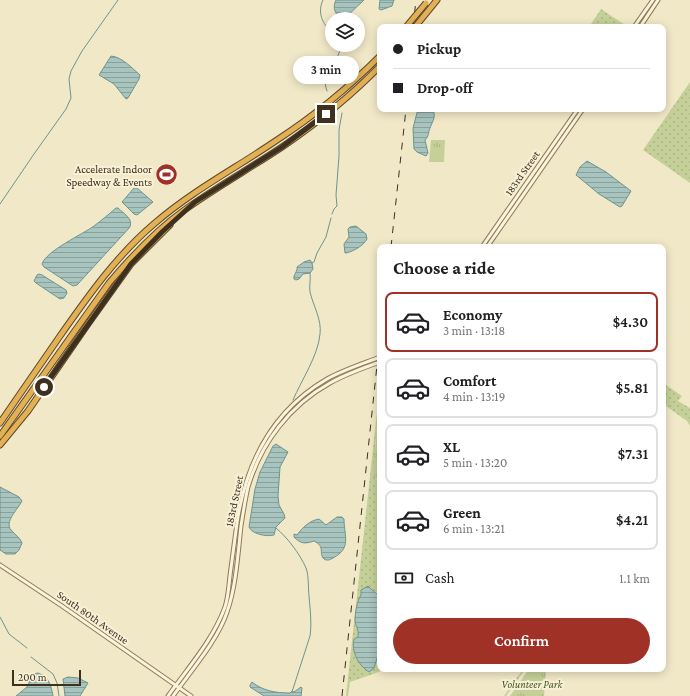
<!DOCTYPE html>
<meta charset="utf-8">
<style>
body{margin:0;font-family:"Crimson Pro",serif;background:#f6f6f6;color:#202124;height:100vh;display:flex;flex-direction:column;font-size:15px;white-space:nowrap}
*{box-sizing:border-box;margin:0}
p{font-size:13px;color:#757577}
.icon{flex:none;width:22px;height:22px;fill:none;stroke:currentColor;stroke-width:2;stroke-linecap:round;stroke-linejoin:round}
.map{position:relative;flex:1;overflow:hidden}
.panel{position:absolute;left:377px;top:244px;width:289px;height:428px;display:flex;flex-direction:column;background:#fff;border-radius:8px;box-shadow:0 2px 10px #0003}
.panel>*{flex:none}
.top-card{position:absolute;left:377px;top:24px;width:289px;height:88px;border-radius:8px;box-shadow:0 2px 10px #0003;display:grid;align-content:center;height:88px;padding:0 16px;background:#fff}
.tools{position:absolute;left:325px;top:12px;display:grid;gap:8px}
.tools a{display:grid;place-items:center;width:40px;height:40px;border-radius:50%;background:#fff;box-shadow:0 2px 10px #0003;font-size:20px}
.scale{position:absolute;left:12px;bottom:10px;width:69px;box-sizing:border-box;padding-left:4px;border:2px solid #3d301f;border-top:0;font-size:11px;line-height:14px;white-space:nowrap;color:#3d301f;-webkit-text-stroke:3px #f8f1d7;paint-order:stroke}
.end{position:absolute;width:18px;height:18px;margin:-9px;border:5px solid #3d301f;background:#fff;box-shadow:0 0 0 2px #fff}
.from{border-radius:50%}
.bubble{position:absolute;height:28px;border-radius:14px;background:#fff;box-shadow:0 2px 10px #0003;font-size:13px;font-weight:600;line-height:28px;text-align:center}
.top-card b{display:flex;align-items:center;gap:14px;height:38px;font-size:15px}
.top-card b+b{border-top:1px solid #e0e0e0}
.top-card i{width:10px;height:10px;background:#202124}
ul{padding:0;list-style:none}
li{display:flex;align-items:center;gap:12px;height:60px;margin:0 8px 6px;padding:0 8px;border:2px solid #e0e0e0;border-radius:8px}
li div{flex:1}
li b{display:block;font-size:15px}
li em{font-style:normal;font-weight:600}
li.active{border-color:#a03127}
li>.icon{width:36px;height:36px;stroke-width:1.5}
h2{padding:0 16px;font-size:18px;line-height:48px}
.pay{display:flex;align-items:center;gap:10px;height:44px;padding:0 16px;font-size:15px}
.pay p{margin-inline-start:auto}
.button{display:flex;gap:8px;margin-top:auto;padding:8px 16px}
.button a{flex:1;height:46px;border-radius:24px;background:#a03127;color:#fff;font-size:16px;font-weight:600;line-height:46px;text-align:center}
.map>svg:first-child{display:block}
.grass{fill:url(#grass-dots)}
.park{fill:url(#park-tufts)}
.water{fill:url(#water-rules);stroke:#6e948e}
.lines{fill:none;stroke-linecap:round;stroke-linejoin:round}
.stream{stroke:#6e948e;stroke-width:1}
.tertiary-casing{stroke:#8e7a5b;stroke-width:5}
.motorway-casing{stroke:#5c482f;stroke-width:7}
.tertiary{stroke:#fbf4db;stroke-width:3}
.motorway{stroke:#e3b154;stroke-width:5}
.rail{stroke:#3d301f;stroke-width:1;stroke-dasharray:7 7;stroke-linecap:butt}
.motorway-bridge-casing{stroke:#5c482f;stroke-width:7;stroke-linecap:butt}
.motorway-bridge{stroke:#e3b154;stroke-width:5}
.route{stroke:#3d301f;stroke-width:5}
.labels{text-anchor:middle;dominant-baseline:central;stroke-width:4;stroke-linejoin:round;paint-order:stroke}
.poi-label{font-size:11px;fill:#3d301f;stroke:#f8f1d7;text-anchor:end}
.street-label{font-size:11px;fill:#3d301f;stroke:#f8f1d7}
.park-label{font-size:11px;font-style:italic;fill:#485b25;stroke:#f8f1d7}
</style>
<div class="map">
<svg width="690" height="696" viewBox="0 0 690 696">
<defs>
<pattern id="grass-dots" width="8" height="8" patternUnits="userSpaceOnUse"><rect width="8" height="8" fill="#c5d099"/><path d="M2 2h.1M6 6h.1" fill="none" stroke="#aab383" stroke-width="1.8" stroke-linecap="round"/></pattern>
<pattern id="park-tufts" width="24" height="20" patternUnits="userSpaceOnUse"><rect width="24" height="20" fill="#c5d099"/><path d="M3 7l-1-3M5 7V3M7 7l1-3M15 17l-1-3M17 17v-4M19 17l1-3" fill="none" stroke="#aab383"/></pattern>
<pattern id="water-rules" width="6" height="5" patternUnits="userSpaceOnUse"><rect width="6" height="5" fill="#a8c4bf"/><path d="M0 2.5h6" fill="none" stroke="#8aa09b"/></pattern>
</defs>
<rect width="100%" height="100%" fill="#f1e8c7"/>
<!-- grass -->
<g class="grass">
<polygon points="601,9 628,27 589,27"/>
<polygon points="690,82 690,183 643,150"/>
<polygon points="663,383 682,396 678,401 690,408 690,426 687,421 663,404"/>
<polygon points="380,385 380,401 375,447 375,478 380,483 380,597 369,586 361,595 357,626 359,629 358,637 354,639 354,649 355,656 374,668 379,652 380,635 380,669 384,669 376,673 350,682 348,696 346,696"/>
<polygon points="523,669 525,669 506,696 504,696"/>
</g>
<!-- park -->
<g class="park">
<polygon points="431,140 445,140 444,162 429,162"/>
<polygon points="380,401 380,483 375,478 373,469"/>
<polygon points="529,669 546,669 544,696 510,696"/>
</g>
<!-- water -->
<g class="water">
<path d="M336,0h28l-19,18 -2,1c-8,-4 -11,-11 -7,-19z"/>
<polygon points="380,0 394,0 392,6 381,10 379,9"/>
<path d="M111,56c11,1 21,12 29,19l-1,4 -11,19 -2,1 -12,-15 -15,-9z"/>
<path d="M418,109h15c3,9 0,11 -3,19 -2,5 -1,8 -5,12l3,13 -2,3 -9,-4 -3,-3 -1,-21z"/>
<polygon points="587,161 606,172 631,191 622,206 620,207 599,194 576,175 580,167"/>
<polygon points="134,188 137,188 153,202 137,215 134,214 122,202"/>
<path d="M116,208h2c6,6 15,10 12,19l-53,58 -4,1 -29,-19 -2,-3c4,-13 41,-30 52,-38 8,-6 15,-12 22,-18z"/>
<path d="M356,226l10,8 1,5c-4,7 -13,12 -21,14h-1l-1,-9 5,-7 -1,-8 2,-2z"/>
<path d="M310,260l2,3 1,6 -3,4 -7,1 -4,5 -3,1 -2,-1c-1,-4 4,-8 3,-12l7,-5z"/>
<polygon points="39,274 42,275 66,290 67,293 64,298 60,299 36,283 34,281 37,275"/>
<path d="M276,444l12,8 -8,15 -2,29 1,9 5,9 1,4 -9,9 -2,8c-8,2 -22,-1 -25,-8l6,-38 5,-17 13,-26z"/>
<path d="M0,487l19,10 3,4c-4,8 -18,21 -11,29 4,5 9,7 11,13l-3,7 -4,4h-9l-6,-4z"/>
<path d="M337,517h5l2,2c0,17 8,29 -11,39 -3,2 -6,3 -9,1 -6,-6 2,-12 -10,-18 -9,3 -13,3 -20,-4v-3l3,1c6,-8 12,-14 22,-16l7,6z"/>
<path d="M368,586l12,11 -1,55 -5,16 -5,4c-11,-7 -18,-21 -15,-33l4,-2c1,-9 -2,-9 -3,-16 0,-8 2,-20 6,-26v-5z"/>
<path d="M38,673c11,4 13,12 15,23h-37l11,-9 6,-13z"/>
<polygon points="68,677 78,678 88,683 80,696 65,696 63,679"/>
<path d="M252,682c11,9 24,11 38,11l2,-2 2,1 7,-5 1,1 -1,8h-37l-14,-9v-2z"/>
</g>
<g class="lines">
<!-- stream -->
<g class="stream">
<path d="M323,0c-6,12 -1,24 9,32"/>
<path d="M327,91c-9,-23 16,-30 13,-46"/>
<polyline points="0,204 34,154 66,109 71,98 69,79 71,71 82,51 118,0"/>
<polyline points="332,214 334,209 337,206 336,195 339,156 339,130 342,113"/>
<polyline points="312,263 314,262 317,253 326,237 331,218"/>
<path d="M293,400c9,-21 25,-44 27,-66 2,-14 -7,-29 -10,-42 -1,-7 1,-12 0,-19"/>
<path d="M276,528c11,9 24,26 30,40 3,8 2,19 3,28 1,13 3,27 1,40l-18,56"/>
<polyline points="0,617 9,634 27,648"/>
<polyline points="31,657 53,674 57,683 59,696"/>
</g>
<defs>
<g id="tertiary">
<polyline points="634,27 653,0"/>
<polyline points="640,27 658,0"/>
<polyline points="482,247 578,109"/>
<polyline points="487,247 583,109"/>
<polyline points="0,565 62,606 191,696"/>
<path d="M168,696c20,-28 45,-56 57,-89 4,-12 4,-26 6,-39 2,-15 4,-30 6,-45 9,-61 35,-112 90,-144 16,-9 35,-15 53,-22"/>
<path d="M173,696c17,-24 45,-56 54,-84 9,-25 11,-59 14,-86 2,-13 4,-26 7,-39 13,-44 42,-82 82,-104 16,-9 33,-15 50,-21"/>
</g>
<g id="motorway">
<polyline points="415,27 437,0"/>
<path d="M0,423c20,-29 40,-58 60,-87 28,-40 57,-81 95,-113 37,-32 81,-55 122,-83 37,-24 72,-53 103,-84"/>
<path d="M0,436l109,-153c22,-26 46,-52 74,-72 32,-23 66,-42 99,-64 35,-24 69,-51 98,-81"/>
<polyline points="0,445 28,411 88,324 131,264 170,225"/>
</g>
</defs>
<!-- tertiary casing -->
<use href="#tertiary" class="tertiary-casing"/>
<!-- motorway casing -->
<use href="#motorway" class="motorway-casing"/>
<!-- tertiary -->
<use href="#tertiary" class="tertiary"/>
<!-- motorway -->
<use href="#motorway" class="motorway"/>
<!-- rail -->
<g class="rail">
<polyline points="413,27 416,0"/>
<polyline points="391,247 406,109"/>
<polyline points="342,696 380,337"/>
</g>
<defs>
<polyline id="motorway-bridge" points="406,27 426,3"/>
</defs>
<!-- motorway-bridge casing -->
<use href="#motorway-bridge" class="motorway-bridge-casing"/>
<!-- motorway-bridge -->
<use href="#motorway-bridge" class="motorway-bridge"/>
</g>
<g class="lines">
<!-- route -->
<polyline class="route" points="44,387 131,264 162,232 195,202 282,147 326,114"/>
</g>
<!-- icons -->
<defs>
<symbol id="stadium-disc" viewBox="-11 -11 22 22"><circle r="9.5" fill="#a03127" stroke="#f8f1d7"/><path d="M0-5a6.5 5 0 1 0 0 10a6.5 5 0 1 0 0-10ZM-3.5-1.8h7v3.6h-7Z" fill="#fff"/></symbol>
</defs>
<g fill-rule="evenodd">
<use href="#stadium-disc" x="154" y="162" width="25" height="25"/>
</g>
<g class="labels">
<!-- poi labels -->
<g class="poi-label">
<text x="152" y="169">Accelerate Indoor<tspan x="152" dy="13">Speedway &amp; Events</tspan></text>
</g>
<!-- street labels -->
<g class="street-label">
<text transform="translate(522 173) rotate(-55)">183rd Street</text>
<text transform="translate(234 501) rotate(-78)">183rd Street</text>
<text transform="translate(93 617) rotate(35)">South 80th Avenue</text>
</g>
<!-- park labels -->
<g class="park-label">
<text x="532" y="684">Volunteer Park</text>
</g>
</g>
</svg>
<div class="tools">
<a><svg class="icon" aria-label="layers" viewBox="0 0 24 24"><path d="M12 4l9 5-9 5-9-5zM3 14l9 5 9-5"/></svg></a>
</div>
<div class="scale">200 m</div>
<i class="end from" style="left:44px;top:387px"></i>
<i class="end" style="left:326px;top:114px"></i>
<div class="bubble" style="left:293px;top:56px;width:66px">3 min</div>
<div class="top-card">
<b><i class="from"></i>Pickup</b>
<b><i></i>Drop-off</b>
</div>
<section class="panel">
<h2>Choose a ride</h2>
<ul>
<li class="active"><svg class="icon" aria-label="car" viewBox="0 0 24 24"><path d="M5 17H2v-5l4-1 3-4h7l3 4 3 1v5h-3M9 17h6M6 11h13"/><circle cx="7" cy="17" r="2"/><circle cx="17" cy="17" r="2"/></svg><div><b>Economy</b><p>3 min · 13:18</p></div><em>$4.30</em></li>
<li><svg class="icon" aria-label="car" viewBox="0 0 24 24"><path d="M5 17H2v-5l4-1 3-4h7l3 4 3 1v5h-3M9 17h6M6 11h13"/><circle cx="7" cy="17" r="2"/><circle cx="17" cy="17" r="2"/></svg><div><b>Comfort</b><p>4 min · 13:19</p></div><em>$5.81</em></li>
<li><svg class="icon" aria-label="car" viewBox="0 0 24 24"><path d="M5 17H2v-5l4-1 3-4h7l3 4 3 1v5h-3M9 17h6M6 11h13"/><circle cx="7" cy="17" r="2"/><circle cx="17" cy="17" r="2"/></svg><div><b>XL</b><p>5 min · 13:20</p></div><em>$7.31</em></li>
<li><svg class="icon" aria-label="car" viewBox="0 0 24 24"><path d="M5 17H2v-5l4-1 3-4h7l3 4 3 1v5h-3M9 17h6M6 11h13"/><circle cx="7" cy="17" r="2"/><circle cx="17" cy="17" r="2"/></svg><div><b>Green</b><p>6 min · 13:21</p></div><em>$4.21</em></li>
</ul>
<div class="pay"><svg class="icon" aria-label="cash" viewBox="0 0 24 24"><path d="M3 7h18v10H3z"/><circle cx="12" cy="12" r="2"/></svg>Cash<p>1.1 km</p></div>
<div class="button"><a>Confirm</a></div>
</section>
</div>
